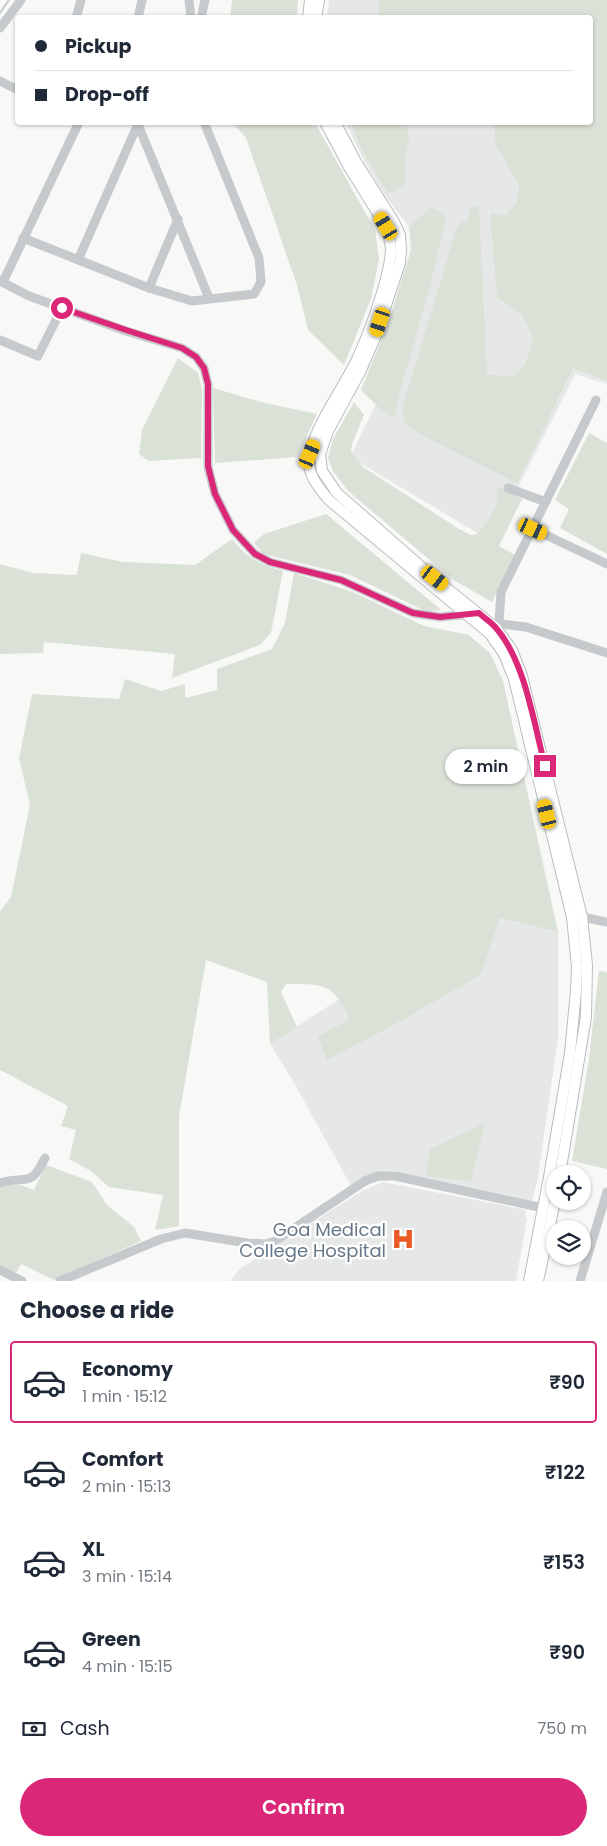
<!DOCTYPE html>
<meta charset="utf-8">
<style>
body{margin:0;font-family:Poppins,sans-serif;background:#f2f2f3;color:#1f2937;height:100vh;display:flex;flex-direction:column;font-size:19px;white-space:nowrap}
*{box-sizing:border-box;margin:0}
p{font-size:16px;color:#747a83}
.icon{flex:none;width:28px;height:28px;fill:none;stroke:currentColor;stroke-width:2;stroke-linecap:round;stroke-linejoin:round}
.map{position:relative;height:1281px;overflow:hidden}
.details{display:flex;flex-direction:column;background:#fff;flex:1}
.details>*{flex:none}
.top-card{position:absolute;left:15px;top:15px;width:578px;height:110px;border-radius:5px;box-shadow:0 1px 4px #0004;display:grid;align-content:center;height:110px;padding:0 20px;background:#fff}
.fabs{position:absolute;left:546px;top:1165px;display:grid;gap:10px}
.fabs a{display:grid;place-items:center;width:45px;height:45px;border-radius:50%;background:#fff;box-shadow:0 1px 4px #0004;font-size:25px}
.end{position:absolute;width:22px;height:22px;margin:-11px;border:6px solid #db2777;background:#fff;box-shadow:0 0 0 2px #fff}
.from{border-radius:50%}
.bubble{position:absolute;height:35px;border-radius:18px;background:#fff;box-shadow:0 1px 4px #0004;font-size:16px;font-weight:600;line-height:35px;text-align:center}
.car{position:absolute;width:15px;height:30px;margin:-15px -8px;border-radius:6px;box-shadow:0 0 4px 1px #0007;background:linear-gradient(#f5c518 24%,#345 0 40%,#f5c518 0 76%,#345 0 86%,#f5c518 0)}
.top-card b{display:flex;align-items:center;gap:18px;height:48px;font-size:19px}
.top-card b+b{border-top:1px solid #e0e1e3}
.top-card i{width:12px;height:12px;background:#1f2937}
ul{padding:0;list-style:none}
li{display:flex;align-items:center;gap:15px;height:82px;margin:0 10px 8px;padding:0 10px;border:2px solid transparent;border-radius:5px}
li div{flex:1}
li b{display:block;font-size:19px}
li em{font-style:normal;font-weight:600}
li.current{border-color:#db2777}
li>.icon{width:45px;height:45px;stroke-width:1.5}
h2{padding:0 20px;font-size:22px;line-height:60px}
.pay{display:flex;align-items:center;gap:12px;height:55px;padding:0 20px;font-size:19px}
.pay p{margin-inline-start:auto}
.action{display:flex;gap:10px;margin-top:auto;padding:10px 20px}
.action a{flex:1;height:58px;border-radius:30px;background:#db2777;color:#fff;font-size:20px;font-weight:600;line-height:58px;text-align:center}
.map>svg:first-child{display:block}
.built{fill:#e6e7e7}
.green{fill:#dae1d7}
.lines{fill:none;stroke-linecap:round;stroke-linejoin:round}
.stream{stroke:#c1cad0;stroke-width:2}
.major-casing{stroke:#b9bdc1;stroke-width:12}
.minor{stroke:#c6cacd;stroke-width:9}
.major{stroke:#fff;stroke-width:10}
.route{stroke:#db2777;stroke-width:6}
.labels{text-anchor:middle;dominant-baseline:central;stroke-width:5;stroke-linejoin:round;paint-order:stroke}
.poi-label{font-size:18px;fill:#667888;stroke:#fff;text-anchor:end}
</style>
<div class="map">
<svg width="607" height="1281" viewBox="0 0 607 1281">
<rect width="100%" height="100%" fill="#f8f8f6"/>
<!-- built -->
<g class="built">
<polygon points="329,0 607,0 607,384 575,374 514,495 484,537 350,457 379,398 422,244 384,194 364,161 346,123 590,122 590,18 327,18"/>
<polygon points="500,918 558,932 558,1040 537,1182 532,1201 394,1171 374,1173 351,1186 293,1081 270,1044 350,992 401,1021 481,975"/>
<polygon points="383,1182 526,1210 525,1217 527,1218 516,1281 230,1281 241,1268 362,1191"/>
</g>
<!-- green -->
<g class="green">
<polygon points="232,0 298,0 297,17 230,17"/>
<polygon points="378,0 607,0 607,381 573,368 517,483 416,432 404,422 403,406 456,230 461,222 467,222 471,206 479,207 487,375 513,376 525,365 533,338 522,315 497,297 490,213 506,215 517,202 519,185 496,145 494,123 590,122 590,18 378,17 380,3"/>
<polygon points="233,123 315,123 375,230 379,259 371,299 344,365 308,330 297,285 246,138"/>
<polygon points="351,123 406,123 409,137 405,162 406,184 393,192 387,192 361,149"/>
<polygon points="431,208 444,213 445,222 431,282 396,406 395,418 380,409 361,390 388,323 411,250 409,227"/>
<polygon points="178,358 198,373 202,390 201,458 149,461 139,454 142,430"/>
<polygon points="213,388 265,403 317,414 297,457 215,463"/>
<path d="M354,402l10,13 -12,29 -1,7 12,16 96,62 12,6 7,-1c10,-14 21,-26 19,-44l4,-2 21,11 -23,47 16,9 -23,47 -37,-21 -107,-90 -15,-20 -5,-13 5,-19z"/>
<polygon points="589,433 607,443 607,554 560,528 569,509 555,500"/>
<polygon points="326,514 441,610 425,611 350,575 263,554 254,543 264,534"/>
<path d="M232,539c15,19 28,26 51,32l-12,62 -11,12 -88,33 3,-24 -131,-12 -1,11 -43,1v-90l33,9 44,2 4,-22 42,9 72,3z"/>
<path d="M294,573l59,19 71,34 45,9 21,18 13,28 55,251 -58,-14 -19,57 -80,46 -74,39 -9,-23 32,-18c-18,-36 -25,-35 -64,-35l-5,8 16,35 -27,17 -3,-62 -61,-22 -27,156v110l-24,4 8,-35 -54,-8 -18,-16 -22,-12 7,-29 -15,-4 7,-20 -68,-36v-159l11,-14 19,-92 -11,-47 13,-64 87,5 6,-20 36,12 24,-7v14l32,-8v-21l55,-20 13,-26z"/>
<polygon points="599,971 607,972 607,1169 572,1161 589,1059"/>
<polygon points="485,1123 471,1181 426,1176 430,1149"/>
<polygon points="46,1165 92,1182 107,1205 134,1227 141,1241 54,1280 21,1264 16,1273 0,1266 0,1185 3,1178 34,1190"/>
</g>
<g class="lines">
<!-- stream -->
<polyline class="stream" points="0,13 9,0"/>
<defs>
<g id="major">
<polyline points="308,18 310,0"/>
<polyline points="316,18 319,0"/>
<path d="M325,122l24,45 37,59c2,7 4,14 5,22 0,28 -26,98 -40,123 -13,24 -35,56 -41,82 -5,19 8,34 19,47l161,134 14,20 10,25 58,238 5,50 -1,24 -6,62 -21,124 -20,104"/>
<polyline points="335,122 356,162 394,222 400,235 401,249 400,263 375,338 360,372 328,431 320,454 322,471 337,493 435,579 496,628 512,650 522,676 582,917 587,965 586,1017 560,1174"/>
<polyline points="538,1281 555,1201"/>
</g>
</defs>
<!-- major casing -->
<use href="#major" class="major-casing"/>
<!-- minor -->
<g class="minor">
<polyline points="189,0 191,18"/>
<polyline points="76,18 81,0"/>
<polyline points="138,18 142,0"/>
<polyline points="201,18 205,0"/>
<polyline points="0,28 21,0"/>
<polyline points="0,81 18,90"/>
<polyline points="137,122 209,298"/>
<polyline points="23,238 149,288 192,301 254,294 261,282 259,258 204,122"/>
<polyline points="78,260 137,126"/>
<polyline points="0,281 29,296 126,331 182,348 196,357 204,368 208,384 208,467 215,494 233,530 255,554 270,562 341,580 413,613 440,617 471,614"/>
<polyline points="3,282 79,122"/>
<polyline points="149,288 178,219"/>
<polyline points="0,340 38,356 62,308"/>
<polyline points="508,488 546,502"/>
<polyline points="533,529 607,564"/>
<polyline points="499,622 501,592 596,400"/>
<polyline points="494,623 526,627 607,653"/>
<polyline points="582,917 607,922"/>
<path d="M0,1183c26,-9 30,7 45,-25"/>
<polyline points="0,1270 22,1281"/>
<polyline points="60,1281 161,1239 185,1233 247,1243 266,1244 275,1241 365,1181 378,1176 395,1176 548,1209"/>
<polyline points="580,1281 607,1192"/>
</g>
<!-- major -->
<use href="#major" class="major"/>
</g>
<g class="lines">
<!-- route -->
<path class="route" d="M62,308l64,22 56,18 14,9 8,11 4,16v82l7,28 18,36 22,24 15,8 71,18 72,33 27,4 39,-4c5,5 12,9 17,15 29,33 38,96 49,138"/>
</g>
<!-- icons -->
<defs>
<symbol id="hospital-bare" viewBox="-9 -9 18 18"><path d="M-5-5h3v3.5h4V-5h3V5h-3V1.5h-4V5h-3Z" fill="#ea5924" stroke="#fff" stroke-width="2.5" paint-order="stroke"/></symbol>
</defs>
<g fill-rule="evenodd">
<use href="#hospital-bare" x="387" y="1223" width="32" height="32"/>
</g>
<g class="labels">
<!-- poi labels -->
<g class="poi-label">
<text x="386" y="1229">Goa Medical<tspan x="386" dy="21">College Hospital</tspan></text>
</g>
</g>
</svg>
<div class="fabs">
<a><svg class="icon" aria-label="locate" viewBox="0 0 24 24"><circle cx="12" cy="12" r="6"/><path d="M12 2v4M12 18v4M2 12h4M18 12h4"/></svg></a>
<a><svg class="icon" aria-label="layers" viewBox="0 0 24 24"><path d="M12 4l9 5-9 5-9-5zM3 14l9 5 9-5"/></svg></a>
</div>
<i class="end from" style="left:62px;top:308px"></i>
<i class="end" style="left:545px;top:766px"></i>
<div class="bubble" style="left:445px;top:749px;width:82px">2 min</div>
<i class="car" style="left:386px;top:226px;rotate:329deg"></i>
<i class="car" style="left:380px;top:322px;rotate:198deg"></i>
<i class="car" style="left:310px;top:454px;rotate:23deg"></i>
<i class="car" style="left:533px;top:529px;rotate:115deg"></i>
<i class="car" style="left:435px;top:578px;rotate:128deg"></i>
<i class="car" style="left:547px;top:814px;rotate:346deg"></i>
<div class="top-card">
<b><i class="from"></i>Pickup</b>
<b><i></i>Drop-off</b>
</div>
</div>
<section class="details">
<h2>Choose a ride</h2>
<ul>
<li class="current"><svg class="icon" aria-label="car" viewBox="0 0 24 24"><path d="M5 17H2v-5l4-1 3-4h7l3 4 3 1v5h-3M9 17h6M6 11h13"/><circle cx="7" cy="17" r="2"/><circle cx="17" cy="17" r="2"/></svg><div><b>Economy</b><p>1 min · 15:12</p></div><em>₹90</em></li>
<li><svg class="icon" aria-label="car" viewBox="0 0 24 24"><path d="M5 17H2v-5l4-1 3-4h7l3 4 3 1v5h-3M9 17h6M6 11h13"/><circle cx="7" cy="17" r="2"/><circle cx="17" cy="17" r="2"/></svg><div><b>Comfort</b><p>2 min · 15:13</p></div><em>₹122</em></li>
<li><svg class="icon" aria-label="car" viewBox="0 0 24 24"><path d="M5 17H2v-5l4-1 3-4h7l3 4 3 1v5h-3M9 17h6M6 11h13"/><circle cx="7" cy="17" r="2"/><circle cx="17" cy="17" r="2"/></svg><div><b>XL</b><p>3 min · 15:14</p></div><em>₹153</em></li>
<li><svg class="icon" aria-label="car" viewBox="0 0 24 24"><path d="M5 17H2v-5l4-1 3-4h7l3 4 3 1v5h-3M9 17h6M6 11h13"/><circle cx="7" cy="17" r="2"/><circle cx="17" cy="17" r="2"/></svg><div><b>Green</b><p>4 min · 15:15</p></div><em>₹90</em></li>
</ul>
<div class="pay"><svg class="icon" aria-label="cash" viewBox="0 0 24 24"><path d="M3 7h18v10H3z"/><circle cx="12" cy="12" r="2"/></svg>Cash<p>750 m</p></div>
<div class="action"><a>Confirm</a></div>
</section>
